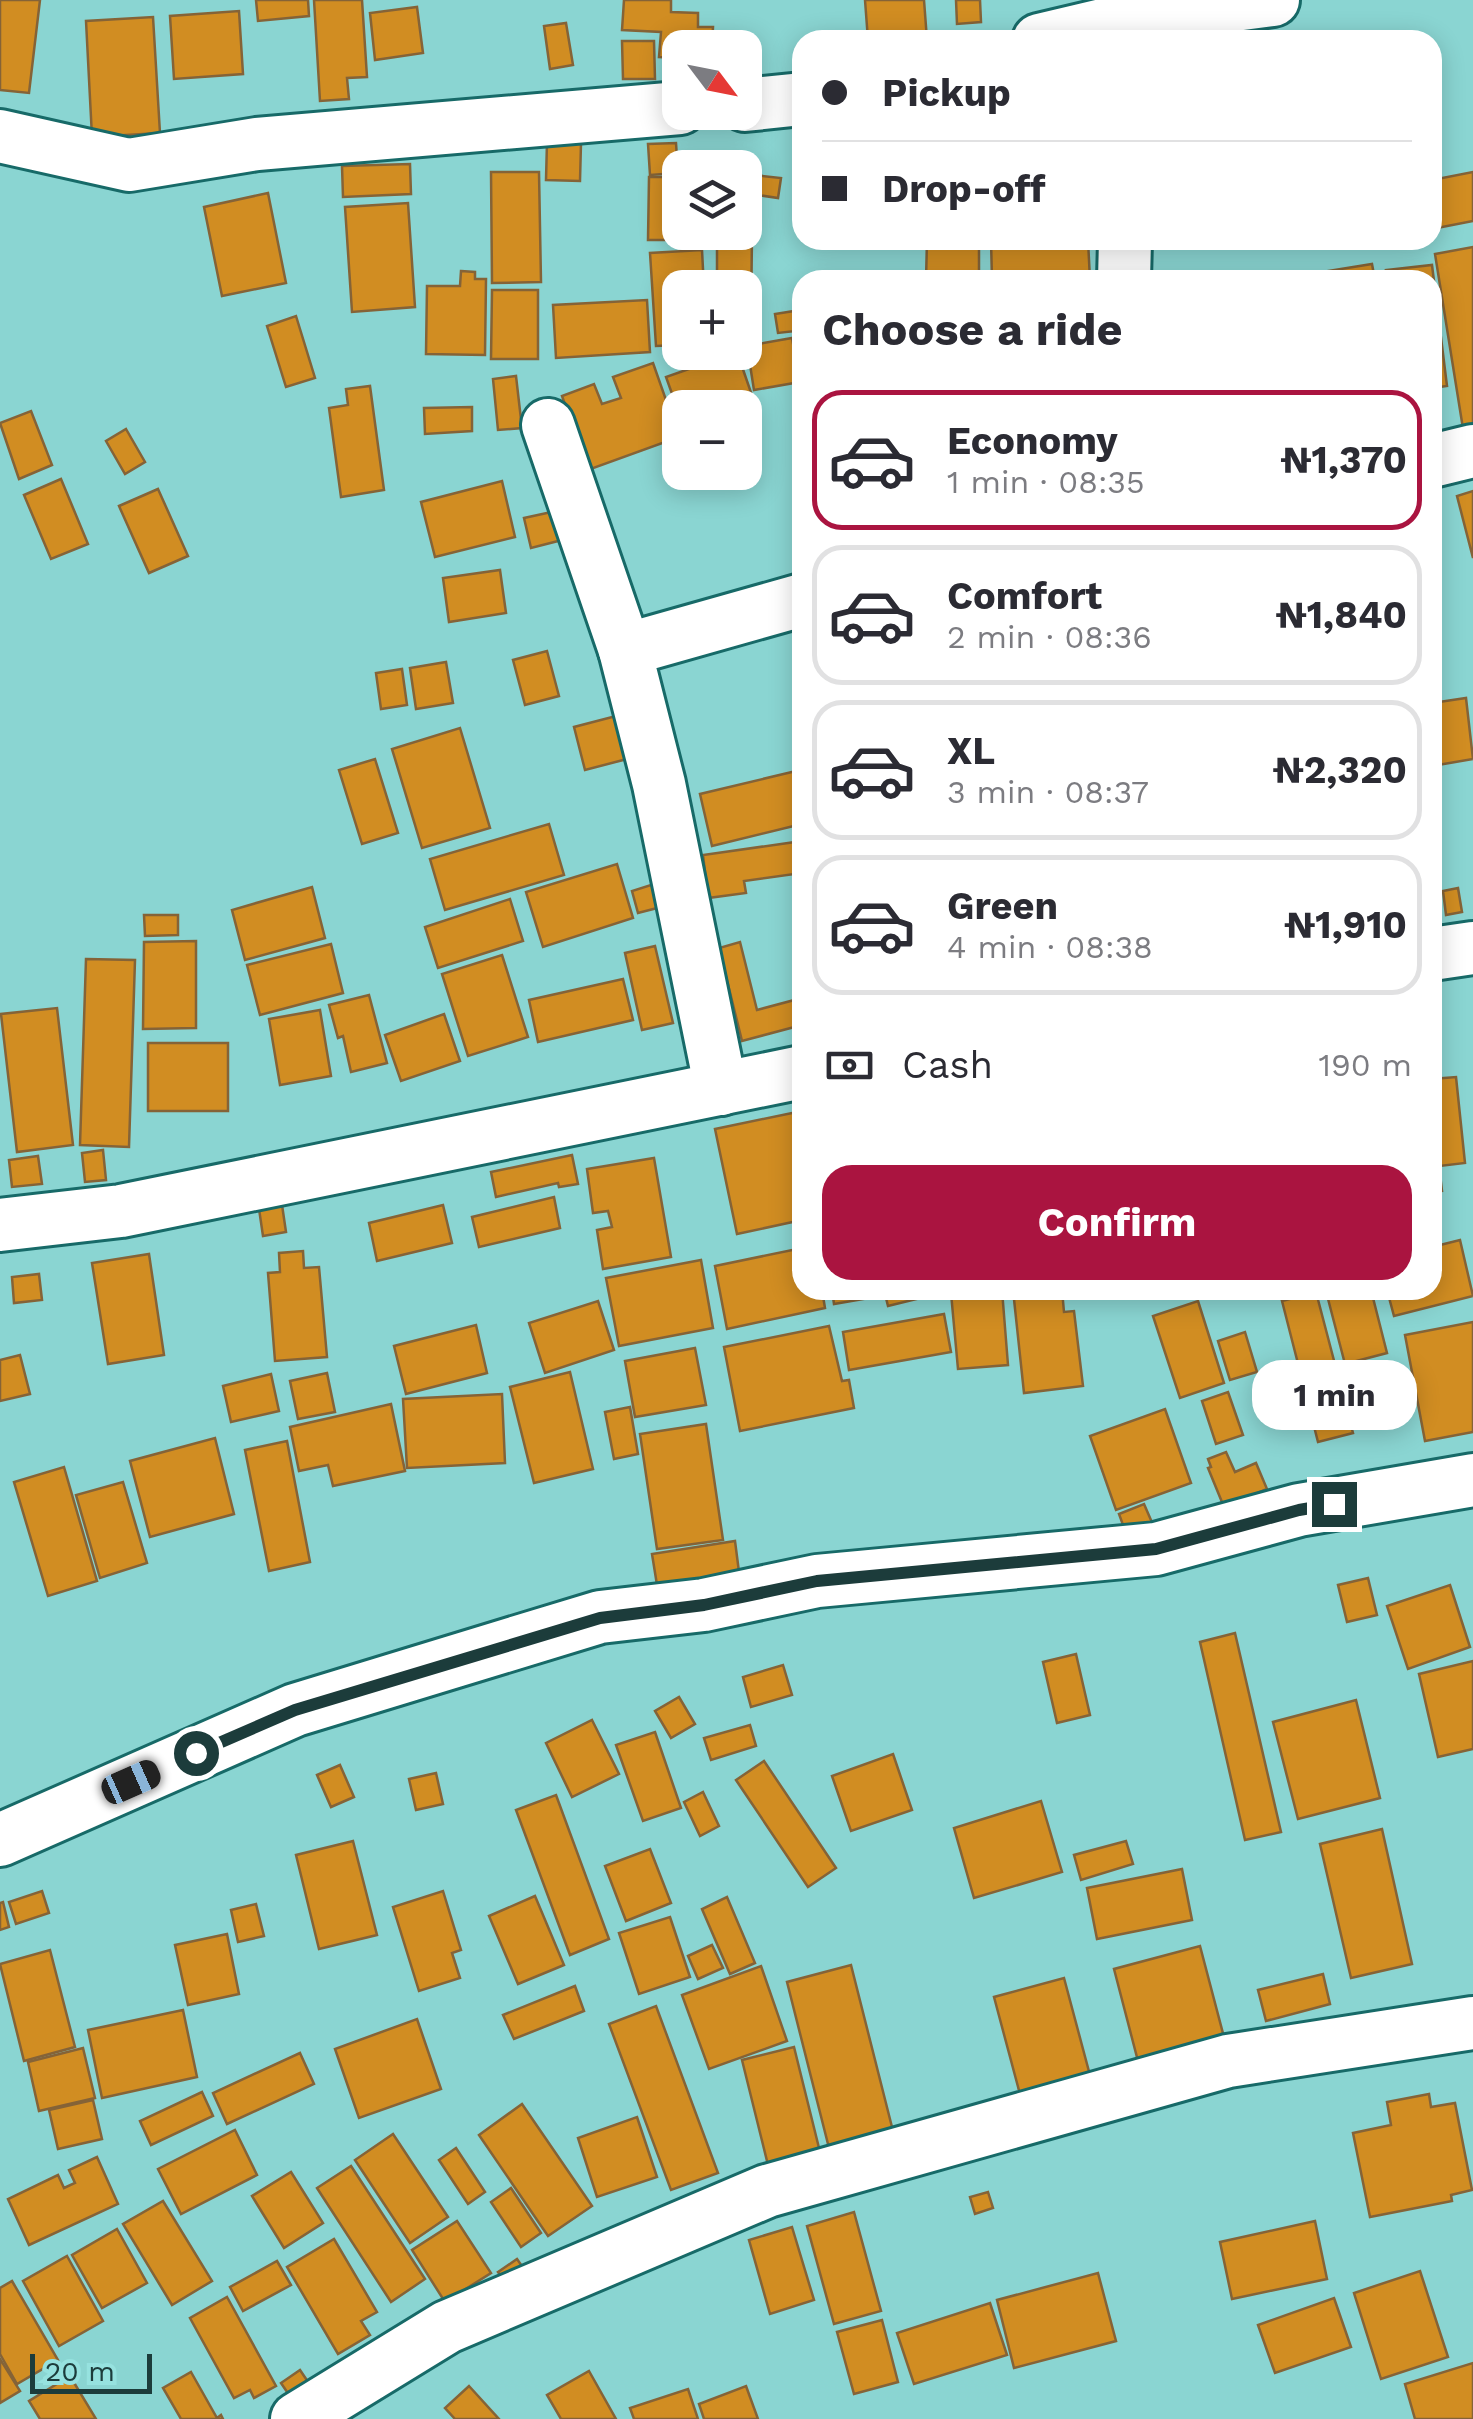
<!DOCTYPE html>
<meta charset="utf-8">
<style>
body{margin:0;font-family:"Work Sans",sans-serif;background:#f2f2f3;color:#2b2b33;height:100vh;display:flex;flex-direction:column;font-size:38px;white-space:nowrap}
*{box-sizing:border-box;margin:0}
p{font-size:32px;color:#7c7c81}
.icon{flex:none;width:55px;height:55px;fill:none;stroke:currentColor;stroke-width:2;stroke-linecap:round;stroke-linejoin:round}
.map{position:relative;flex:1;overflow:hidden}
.side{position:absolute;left:792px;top:270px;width:650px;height:1030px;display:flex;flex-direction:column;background:#fff;border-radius:30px;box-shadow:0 5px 25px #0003}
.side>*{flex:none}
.top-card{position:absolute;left:792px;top:30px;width:650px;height:220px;border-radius:30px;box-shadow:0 5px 25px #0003;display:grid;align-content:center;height:220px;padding:0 30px;background:#fff}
.needle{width:65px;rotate:122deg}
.buttons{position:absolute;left:662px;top:30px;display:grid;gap:20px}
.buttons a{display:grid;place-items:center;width:100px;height:100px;border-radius:20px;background:#fff;box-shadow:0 5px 25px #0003;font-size:50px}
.scale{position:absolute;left:30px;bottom:25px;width:122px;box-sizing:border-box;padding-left:10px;border:5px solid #1c3c3b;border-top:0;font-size:28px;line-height:35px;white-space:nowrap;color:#1c3c3b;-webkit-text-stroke:8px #96e2df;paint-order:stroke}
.end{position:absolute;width:45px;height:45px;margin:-22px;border:12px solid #1c3c3b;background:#fff;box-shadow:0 0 0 5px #fff}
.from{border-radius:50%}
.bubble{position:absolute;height:70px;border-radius:30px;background:#fff;box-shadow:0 5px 25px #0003;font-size:32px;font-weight:700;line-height:70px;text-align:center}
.car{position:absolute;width:30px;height:60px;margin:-30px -15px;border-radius:12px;box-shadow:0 0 8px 2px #0007;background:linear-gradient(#222 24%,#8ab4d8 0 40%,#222 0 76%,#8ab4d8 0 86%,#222 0)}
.top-card b{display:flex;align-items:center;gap:35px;height:95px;font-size:38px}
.top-card b+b{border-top:2px solid #e1e1e2}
.top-card i{width:25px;height:25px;background:#2b2b33}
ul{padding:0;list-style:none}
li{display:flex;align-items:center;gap:30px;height:140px;margin:0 20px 15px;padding:0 10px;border:5px solid #e1e1e2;border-radius:30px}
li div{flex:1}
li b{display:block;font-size:38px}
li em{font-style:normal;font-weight:700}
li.active{border-color:#aa1440}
li>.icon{width:90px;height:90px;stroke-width:1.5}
h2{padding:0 30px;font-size:45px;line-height:120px}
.pay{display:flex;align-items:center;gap:25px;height:110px;padding:0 30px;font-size:38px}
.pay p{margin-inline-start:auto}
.button{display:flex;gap:20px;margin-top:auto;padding:20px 30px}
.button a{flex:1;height:115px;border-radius:30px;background:#aa1440;color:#fff;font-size:40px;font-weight:700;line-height:115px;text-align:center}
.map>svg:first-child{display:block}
.building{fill:#d18d22;stroke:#856337;stroke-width:2.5}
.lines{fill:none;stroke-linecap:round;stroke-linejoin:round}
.minor-casing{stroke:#176a68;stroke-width:58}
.minor{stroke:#fff;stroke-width:52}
.route{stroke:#1c3c3b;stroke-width:12}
</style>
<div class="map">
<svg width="1473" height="2419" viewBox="0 0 1473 2419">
<rect width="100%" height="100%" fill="#8ad5d2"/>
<!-- building -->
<g class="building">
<polygon points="0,0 40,0 29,93 0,90"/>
<polygon points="256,0 308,0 309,16 258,21"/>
<polygon points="314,0 362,0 367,77 347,78 349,99 320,101"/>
<polygon points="624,0 671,0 671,12 698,13 698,27 713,27 712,48 680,48 680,58 659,57 661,32 622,30"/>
<polygon points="865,0 924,0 927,40 868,40"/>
<polygon points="956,0 980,0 981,22 957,24"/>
<polygon points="417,7 423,53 375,60 370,13"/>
<polygon points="239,11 243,74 174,79 170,16"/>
<polygon points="153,17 160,133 92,137 86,21"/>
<polygon points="566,23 573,65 550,69 544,26"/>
<polygon points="622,41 654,41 655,79 623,79"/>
<polygon points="547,142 581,143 580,181 546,180"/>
<polygon points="676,143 678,173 650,175 648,144"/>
<polygon points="410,164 411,194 343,197 342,166"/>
<polygon points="491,172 539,172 541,282 492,283"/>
<polygon points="1473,172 1473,221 1432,229 1432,180"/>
<polygon points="754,175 781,178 778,198 751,194"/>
<polygon points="649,177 680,177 680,240 648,240"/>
<polygon points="268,193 286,283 222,296 204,207"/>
<polygon points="408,203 415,307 352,312 345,207"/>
<polygon points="717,235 752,235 751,320 745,320 745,288 717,288"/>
<polygon points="927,240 979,240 979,280 926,280"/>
<polygon points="991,240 1088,240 1090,280 992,280"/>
<polygon points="1473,247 1473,440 1465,441 1435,254"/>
<polygon points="702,250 704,288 680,288 680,345 656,346 650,253"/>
<polygon points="1372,264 1375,280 1323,280 1322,272"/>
<polygon points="1432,265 1447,386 1432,388 1432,280 1388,280 1386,270"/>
<polygon points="461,271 475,272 475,279 486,279 485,355 426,354 427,286 460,286"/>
<polygon points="492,290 538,290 538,359 491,359"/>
<polygon points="647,300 650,352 556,358 553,305"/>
<polygon points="794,311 796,331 778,333 775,314"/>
<polygon points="296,316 315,378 286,387 267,326"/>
<polygon points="792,338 800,382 754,390 747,346"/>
<polygon points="737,352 757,410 745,414 745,408 680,408 680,416 666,377"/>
<polygon points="653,363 679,437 588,470 562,396 594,384 602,404 621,398 613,377"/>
<polygon points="516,376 522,428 498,430 493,379"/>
<polygon points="370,386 384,490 341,497 329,408 348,405 346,389"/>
<polygon points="472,407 472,431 425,434 424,408"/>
<polygon points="31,411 52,465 19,479 0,423"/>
<polygon points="126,429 145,462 125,474 106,441"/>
<polygon points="61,479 88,544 51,559 24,495"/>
<polygon points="502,481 515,537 435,557 421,502"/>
<polygon points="158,489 188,556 149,573 119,506"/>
<polygon points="1473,491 1473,558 1457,496"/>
<polygon points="556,511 562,540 531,548 524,518"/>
<polygon points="500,570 506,613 449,622 443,578"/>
<polygon points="547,651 559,696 525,705 513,660"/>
<polygon points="446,662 453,703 416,709 410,668"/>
<polygon points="402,669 407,705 381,709 376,673"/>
<polygon points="1466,698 1473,759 1432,766 1432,703"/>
<polygon points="616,716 627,759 585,770 574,727"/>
<polygon points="460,728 490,828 422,848 392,749"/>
<polygon points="375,759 398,833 362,844 339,770"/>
<polygon points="796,771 802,800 802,824 712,846 700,794"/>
<polygon points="549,824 564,875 445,910 430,859"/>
<polygon points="802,841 802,873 744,881 746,893 708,898 703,855"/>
<polygon points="617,864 633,918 543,947 526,892"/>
<polygon points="654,884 661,907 638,913 632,891"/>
<polygon points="312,887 325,938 245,960 232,910"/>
<polygon points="1458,888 1462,912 1446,915 1443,891"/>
<polygon points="510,899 523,941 438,968 425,927"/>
<polygon points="144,915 178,915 178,935 145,936"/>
<polygon points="196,941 196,1028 143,1029 144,942"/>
<polygon points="740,942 757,1010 802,998 802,1025 742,1041 719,948"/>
<polygon points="331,944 343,993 260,1015 247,965"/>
<polygon points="655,946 673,1023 642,1030 625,953"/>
<polygon points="502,955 528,1037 468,1056 442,974"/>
<polygon points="86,959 135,960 129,1147 80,1145"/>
<polygon points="623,979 633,1020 538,1042 529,1000"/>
<polygon points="369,995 387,1063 351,1072 343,1036 338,1038 329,1005"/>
<polygon points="57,1008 73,1145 17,1152 1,1014"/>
<polygon points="320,1010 331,1076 280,1085 269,1019"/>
<polygon points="444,1014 460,1061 401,1081 385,1035"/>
<rect x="148" y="1043" width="80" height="68"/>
<polygon points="1456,1077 1465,1163 1439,1166 1442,1191 1432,1192 1432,1079"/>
<polygon points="797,1112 802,1140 802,1220 737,1234 715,1129"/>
<polygon points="103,1150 106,1180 85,1182 82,1153"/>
<polygon points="572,1155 578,1184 559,1187 558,1183 496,1197 491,1172"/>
<polygon points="38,1156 42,1184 12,1187 9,1160"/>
<polygon points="654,1158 671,1257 603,1269 597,1230 612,1227 608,1211 593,1213 587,1169"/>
<polygon points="554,1197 560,1228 479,1247 472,1217"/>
<polygon points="281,1198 286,1232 263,1236 258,1202"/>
<polygon points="443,1205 452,1243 377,1261 369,1223"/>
<polygon points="1460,1240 1473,1296 1394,1316 1387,1290 1432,1290 1432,1247"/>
<polygon points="802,1248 802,1290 822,1290 825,1308 727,1329 715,1266"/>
<polygon points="303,1251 304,1268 319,1267 327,1357 275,1361 268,1273 280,1272 279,1253"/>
<polygon points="149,1254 164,1355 108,1364 92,1263"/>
<polygon points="701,1260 713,1328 619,1346 606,1278"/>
<polygon points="39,1274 42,1300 14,1303 12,1277"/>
<polygon points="832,1290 874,1290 875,1297 834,1304"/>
<polygon points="884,1290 941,1290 941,1293 888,1306"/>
<polygon points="1002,1290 1008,1365 958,1369 951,1293"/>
<polygon points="1013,1290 1062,1290 1064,1312 1074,1311 1083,1386 1024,1393"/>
<polygon points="1347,1290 1371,1290 1387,1353 1345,1364 1327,1295"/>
<polygon points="1316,1292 1353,1433 1318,1442 1282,1301"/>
<polygon points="598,1301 614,1350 545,1373 529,1323"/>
<polygon points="1198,1301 1224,1383 1180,1398 1153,1316"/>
<polygon points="944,1314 951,1352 849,1370 843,1332"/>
<polygon points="1473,1322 1473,1432 1425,1441 1405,1335"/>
<polygon points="476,1325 487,1373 406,1394 394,1346"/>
<polygon points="829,1326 842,1381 849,1380 854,1408 740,1431 724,1347"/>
<polygon points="1245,1332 1257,1372 1230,1380 1218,1341"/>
<polygon points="695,1348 706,1405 635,1417 625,1361"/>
<polygon points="20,1355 30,1394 0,1401 0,1360"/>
<polygon points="570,1372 593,1469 534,1483 510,1387"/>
<polygon points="327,1373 335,1412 298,1419 290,1381"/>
<polygon points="271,1374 279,1411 231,1422 223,1386"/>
<polygon points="1228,1392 1243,1435 1216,1444 1202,1401"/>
<polygon points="502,1394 505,1463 407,1468 403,1399"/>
<polygon points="391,1404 405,1471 333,1486 328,1465 299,1471 290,1427"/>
<polygon points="630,1407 638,1454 614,1459 605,1412"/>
<polygon points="1165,1409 1191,1483 1116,1510 1090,1436"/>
<polygon points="706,1424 723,1540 657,1549 640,1434"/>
<polygon points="215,1438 234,1514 150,1537 130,1461"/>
<polygon points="287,1441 310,1562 269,1571 245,1450"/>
<polygon points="1226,1452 1235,1472 1256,1463 1267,1489 1224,1507 1208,1468 1211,1467 1208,1459"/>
<polygon points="64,1467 97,1581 48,1596 14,1482"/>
<polygon points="123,1482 147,1563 100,1578 76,1495"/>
<polygon points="1144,1504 1157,1534 1130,1544 1119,1514"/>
<polygon points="735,1541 739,1572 657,1585 652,1554"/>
<polygon points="1368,1578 1377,1615 1347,1622 1338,1585"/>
<polygon points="1450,1585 1470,1647 1408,1669 1387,1606"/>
<polygon points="1235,1633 1281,1832 1245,1840 1200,1642"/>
<polygon points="1076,1654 1090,1715 1057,1723 1043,1662"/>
<polygon points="1473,1661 1473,1749 1438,1757 1419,1674"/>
<polygon points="783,1665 792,1695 751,1707 743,1677"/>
<polygon points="679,1697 695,1724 671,1738 655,1711"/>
<polygon points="1356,1700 1380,1798 1298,1819 1273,1722"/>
<polygon points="592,1720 619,1774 572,1797 546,1743"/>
<polygon points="750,1725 756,1746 711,1760 704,1738"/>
<polygon points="655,1732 681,1808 643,1821 616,1745"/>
<polygon points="893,1754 912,1810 851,1831 832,1776"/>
<polygon points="764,1761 836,1868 808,1887 736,1780"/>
<polygon points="340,1765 354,1797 331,1807 317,1775"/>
<polygon points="436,1773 443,1804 416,1810 409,1779"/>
<polygon points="703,1792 719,1826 700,1836 684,1802"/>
<polygon points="556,1795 609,1939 570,1955 516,1810"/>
<polygon points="1041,1801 1062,1872 974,1898 954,1828"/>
<polygon points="1382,1829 1412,1964 1351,1978 1320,1844"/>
<polygon points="353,1841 377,1935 319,1949 296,1855"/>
<polygon points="1126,1841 1133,1864 1081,1880 1074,1855"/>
<polygon points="650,1849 671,1903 626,1921 605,1866"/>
<polygon points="1182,1869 1192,1920 1097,1939 1087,1888"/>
<polygon points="42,1891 49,1913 16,1924 9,1902"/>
<polygon points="443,1891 461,1950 452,1953 460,1978 419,1991 393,1907"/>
<polygon points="535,1896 564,1965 518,1984 489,1916"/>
<polygon points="727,1897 755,1963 730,1974 702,1909"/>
<polygon points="3,1902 9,1927 0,1930 0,1903"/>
<polygon points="256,1904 264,1936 238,1942 231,1910"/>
<polygon points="670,1917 690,1977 639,1994 619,1933"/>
<polygon points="227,1934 239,1994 188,2005 175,1945"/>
<polygon points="712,1945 723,1968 698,1979 688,1956"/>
<polygon points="1200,1946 1225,2041 1139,2065 1114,1969"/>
<polygon points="50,1950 75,2047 24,2061 0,1964"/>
<polygon points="851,1965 893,2131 829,2148 787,1982"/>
<polygon points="761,1966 787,2041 709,2069 682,1995"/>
<polygon points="1323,1974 1330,2004 1266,2021 1258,1990"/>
<polygon points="1064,1978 1091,2079 1021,2098 994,1997"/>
<polygon points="575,1986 584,2011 514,2039 503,2015"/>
<polygon points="656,2006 718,2173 671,2190 609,2024"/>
<polygon points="183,2010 197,2077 102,2098 88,2030"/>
<polygon points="417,2019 441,2089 359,2118 335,2049"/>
<polygon points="794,2047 820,2152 768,2165 742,2060"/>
<polygon points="83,2048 95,2098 39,2111 28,2062"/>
<polygon points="300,2053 314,2084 227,2124 213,2093"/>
<polygon points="202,2092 213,2116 151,2145 140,2121"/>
<polygon points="1429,2094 1431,2107 1455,2103 1472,2190 1451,2195 1452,2201 1370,2217 1353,2133 1391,2125 1387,2102"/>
<polygon points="93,2100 102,2139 58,2149 49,2110"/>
<polygon points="522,2104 592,2206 548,2236 479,2135"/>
<polygon points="637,2117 657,2177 597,2197 578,2138"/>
<polygon points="235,2130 257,2175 181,2214 158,2169"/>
<polygon points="393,2134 448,2217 410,2243 355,2160"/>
<polygon points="456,2148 485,2192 468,2204 439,2160"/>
<polygon points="97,2157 118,2204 29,2245 8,2199 58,2175 64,2188 75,2183 69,2170"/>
<polygon points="351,2166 425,2279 391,2302 317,2188"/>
<polygon points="291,2172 323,2223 284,2248 252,2196"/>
<polygon points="511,2188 541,2233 521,2247 491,2202"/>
<polygon points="988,2192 993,2208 975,2214 970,2197"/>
<polygon points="163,2201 212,2281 172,2305 123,2224"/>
<polygon points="854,2212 881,2311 834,2324 807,2226"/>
<polygon points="457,2221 491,2273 445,2302 412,2250"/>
<polygon points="1315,2221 1327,2279 1232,2299 1220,2242"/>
<polygon points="792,2227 814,2300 770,2314 749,2240"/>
<polygon points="117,2229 147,2283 102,2308 72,2255"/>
<polygon points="334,2239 377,2312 361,2321 370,2335 338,2354 287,2267"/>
<polygon points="67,2256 103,2321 59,2346 23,2281"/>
<polygon points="517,2259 540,2292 523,2305 498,2272"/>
<polygon points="277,2261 291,2285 243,2311 230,2287"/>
<polygon points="1420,2271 1448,2357 1381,2379 1354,2293"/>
<polygon points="1098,2273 1116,2341 1014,2368 997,2300"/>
<polygon points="12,2281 58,2360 17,2384 0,2354 0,2288"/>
<polygon points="227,2297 276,2386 254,2398 250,2390 234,2398 190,2318"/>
<polygon points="1334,2298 1351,2347 1275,2373 1258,2325"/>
<polygon points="990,2303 1007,2355 914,2384 897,2333"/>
<polygon points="882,2320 898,2382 854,2394 837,2332"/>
<polygon points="0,2359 20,2391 0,2403"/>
<polygon points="1473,2363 1473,2419 1415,2419 1405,2384"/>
<polygon points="300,2370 319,2398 300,2411 281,2383"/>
<polygon points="589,2371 616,2419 561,2419 547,2395"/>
<polygon points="191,2372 217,2418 221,2415 223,2419 181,2419 163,2388"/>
<polygon points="70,2376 96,2419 40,2419 29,2401"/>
<polygon points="469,2386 499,2419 455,2419 445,2408"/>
<polygon points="746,2386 758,2419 704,2419 699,2404"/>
<polygon points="688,2389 698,2419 634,2419 630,2408"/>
</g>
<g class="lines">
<defs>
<g id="minor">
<polyline points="1039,40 1128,19 1273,0"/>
<polyline points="745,105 802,99"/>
<polyline points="0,136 129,165 257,144 680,108"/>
<polyline points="1124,280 1125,240"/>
<polyline points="548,425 625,650"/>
<polyline points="1432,461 1473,451"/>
<polyline points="1432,954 1473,948"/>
<polyline points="721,1089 659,784 625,650 802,600"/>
<polyline points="0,1225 121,1211 802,1072"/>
<polyline points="0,1840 295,1710 600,1617 704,1605 817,1581 1156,1549 1299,1510 1473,1480"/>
<polyline points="297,2419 447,2327 767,2191 1228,2061 1473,2023"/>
</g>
</defs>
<!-- minor casing -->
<use href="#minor" class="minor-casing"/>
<!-- minor -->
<use href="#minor" class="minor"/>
</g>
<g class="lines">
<!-- route -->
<polyline class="route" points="196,1753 295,1710 600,1618 704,1605 817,1581 1156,1549 1299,1510 1334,1504"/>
</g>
</svg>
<div class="buttons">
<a><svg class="needle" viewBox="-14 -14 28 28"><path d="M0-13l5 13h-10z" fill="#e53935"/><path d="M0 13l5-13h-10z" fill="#7c7c81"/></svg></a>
<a><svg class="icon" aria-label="layers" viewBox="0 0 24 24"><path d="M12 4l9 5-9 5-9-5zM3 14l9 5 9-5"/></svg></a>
<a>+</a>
<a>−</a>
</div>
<div class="scale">20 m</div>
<i class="end from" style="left:196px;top:1753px"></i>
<i class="end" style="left:1334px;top:1504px"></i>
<div class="bubble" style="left:1252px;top:1360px;width:165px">1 min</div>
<i class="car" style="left:131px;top:1782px;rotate:66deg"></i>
<div class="top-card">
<b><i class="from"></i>Pickup</b>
<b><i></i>Drop-off</b>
</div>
<section class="side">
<h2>Choose a ride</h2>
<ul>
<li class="active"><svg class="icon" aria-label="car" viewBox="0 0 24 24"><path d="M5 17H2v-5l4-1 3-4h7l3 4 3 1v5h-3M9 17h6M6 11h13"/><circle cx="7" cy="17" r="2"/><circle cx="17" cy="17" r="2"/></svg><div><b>Economy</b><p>1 min · 08:35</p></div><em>₦1,370</em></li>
<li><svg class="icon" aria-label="car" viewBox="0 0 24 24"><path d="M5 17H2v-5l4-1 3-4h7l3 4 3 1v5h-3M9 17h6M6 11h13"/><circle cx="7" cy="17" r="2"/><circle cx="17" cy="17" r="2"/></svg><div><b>Comfort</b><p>2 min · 08:36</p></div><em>₦1,840</em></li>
<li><svg class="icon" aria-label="car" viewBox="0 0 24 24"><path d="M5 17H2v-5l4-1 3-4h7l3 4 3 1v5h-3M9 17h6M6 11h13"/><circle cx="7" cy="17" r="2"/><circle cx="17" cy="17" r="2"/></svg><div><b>XL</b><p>3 min · 08:37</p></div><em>₦2,320</em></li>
<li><svg class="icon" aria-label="car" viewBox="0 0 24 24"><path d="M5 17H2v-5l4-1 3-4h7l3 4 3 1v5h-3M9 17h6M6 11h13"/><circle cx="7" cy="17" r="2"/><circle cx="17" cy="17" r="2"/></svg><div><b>Green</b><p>4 min · 08:38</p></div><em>₦1,910</em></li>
</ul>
<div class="pay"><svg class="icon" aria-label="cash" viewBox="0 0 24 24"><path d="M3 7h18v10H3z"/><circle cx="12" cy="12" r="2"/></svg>Cash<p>190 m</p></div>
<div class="button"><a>Confirm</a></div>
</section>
</div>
